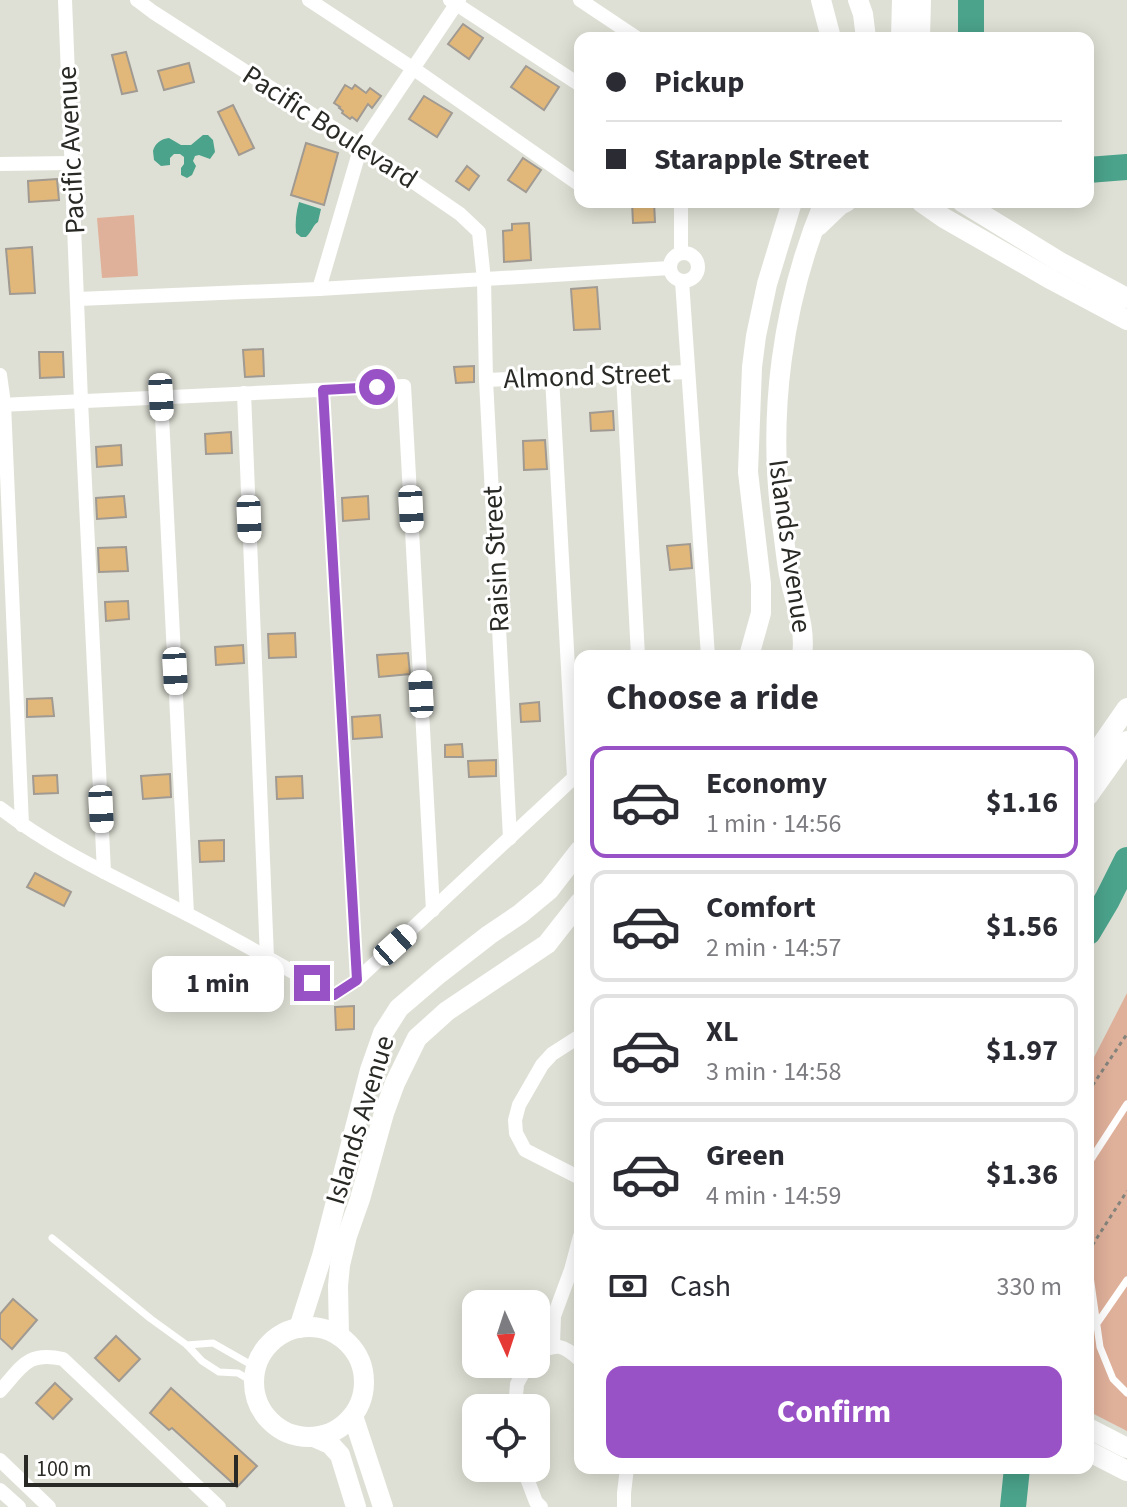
<!DOCTYPE html>
<meta charset="utf-8">
<style>
body{margin:0;font-family:"Source Sans 3",sans-serif;background:#f2f2f3;color:#2b2b33;height:100vh;display:flex;flex-direction:column;font-size:30px;white-space:nowrap}
*{box-sizing:border-box;margin:0}
p{font-size:26px;color:#7c7c81}
.icon{flex:none;width:44px;height:44px;fill:none;stroke:currentColor;stroke-width:2;stroke-linecap:round;stroke-linejoin:round}
.map{position:relative;flex:1;overflow:hidden}
.details{position:absolute;left:574px;top:650px;width:520px;height:824px;display:flex;flex-direction:column;background:#fff;border-radius:16px;box-shadow:0 4px 20px #0003}
.details>*{flex:none}
.guide{position:absolute;left:574px;top:32px;width:520px;height:176px;border-radius:16px;box-shadow:0 4px 20px #0003;display:grid;align-content:center;height:176px;padding:0 32px;background:#fff}
.needle{width:52px;rotate:177deg}
.controls{position:absolute;left:462px;top:1290px;display:grid;gap:16px}
.controls a{display:grid;place-items:center;width:88px;height:88px;border-radius:16px;background:#fff;box-shadow:0 4px 20px #0003;font-size:40px}
.scale{position:absolute;left:24px;bottom:20px;width:214px;box-sizing:border-box;padding-left:8px;border:4px solid #292925;border-top:0;font-size:22px;line-height:28px;white-space:nowrap;color:#292925;-webkit-text-stroke:6px #fff;paint-order:stroke}
.end{position:absolute;width:36px;height:36px;margin:-18px;border:10px solid #9952c5;background:#fff;box-shadow:0 0 0 4px #fff}
.from{border-radius:50%}
.bubble{position:absolute;height:56px;border-radius:16px;background:#fff;box-shadow:0 4px 20px #0003;font-size:26px;font-weight:700;line-height:56px;text-align:center}
.car{position:absolute;width:24px;height:48px;margin:-24px -12px;border-radius:10px;box-shadow:0 0 6px 2px #0007;background:linear-gradient(#fff 24%,#345 0 40%,#fff 0 76%,#345 0 86%,#fff 0)}
.guide b{display:flex;align-items:center;gap:28px;height:76px;font-size:30px}
.guide b+b{border-top:2px solid #e1e1e2}
.guide i{width:20px;height:20px;background:#2b2b33}
ul{padding:0;list-style:none}
li{display:flex;align-items:center;gap:24px;height:112px;margin:0 16px 12px;padding:0 16px;border:4px solid #e1e1e2;border-radius:16px}
li div{flex:1}
li b{display:block;font-size:30px}
li em{font-style:normal;font-weight:700}
li.selected{border-color:#9952c5}
li>.icon{width:72px;height:72px;stroke-width:1.5}
h2{padding:0 32px;font-size:36px;line-height:96px}
.pay{display:flex;align-items:center;gap:20px;height:88px;padding:0 32px;font-size:30px}
.pay p{margin-inline-start:auto}
.action{display:flex;gap:16px;margin-top:auto;padding:16px 32px}
.action a{flex:1;height:92px;border-radius:16px;background:#9952c5;color:#fff;font-size:32px;font-weight:700;line-height:92px;text-align:center}
.map>svg:first-child{display:block}
.green{fill:#dfb09a}
.water{fill:#4ba38b}
.lines{fill:none;stroke-linecap:round;stroke-linejoin:round}
.river{stroke:#4ba38b;stroke-width:26}
.building{fill:#e1b87a;stroke:#a09a92;stroke-width:2}
.path{stroke:#84847d;stroke-width:3;stroke-dasharray:4 4;stroke-linecap:butt}
.lane{stroke:#fff;stroke-width:7}
.street{stroke:#fff;stroke-width:14}
.secondary{stroke:#fff;stroke-width:20}
.route{stroke:#9952c5;stroke-width:10}
.labels{text-anchor:middle;dominant-baseline:central;stroke-width:6;stroke-linejoin:round;paint-order:stroke}
.street-label{font-size:28px;fill:#292925;stroke:#fff}
</style>
<div class="map">
<svg width="1127" height="1507" viewBox="0 0 1127 1507">
<rect width="100%" height="100%" fill="#dfe0d5"/>
<!-- green -->
<g class="green">
<polygon points="134,215 138,276 102,278 97,218"/>
<polygon points="1127,993 1127,1431 1088,1411 1088,1069"/>
</g>
<!-- water -->
<g class="water">
<path d="M203,135h5l5,5 2,12 -5,7 -11,-4 -4,1 -2,5 3,5 -4,9 -5,3 -6,-3v-7l3,-4v-7l-4,-3h-6l-4,4v7l-9,1 -7,-6 -1,-9c2,-8 8,-12 16,-13l12,7h10z"/>
<path d="M299,202l22,7 -3,13c-6,4 -6,10 -12,15h-5l-5,-4c-1,-10 0,-21 3,-31z"/>
</g>
<g class="lines">
<!-- river -->
<g class="river">
<polyline points="971,0 971,38"/>
<polyline points="1088,170 1127,167"/>
<polyline points="1088,932 1107,900 1127,860"/>
<polyline points="1013,1507 1017,1468"/>
</g>
</g>
<!-- building -->
<g class="building">
<polygon points="463,24 483,38 469,59 448,44"/>
<polygon points="126,52 137,91 122,94 112,55"/>
<polygon points="189,63 194,82 164,90 158,71"/>
<polygon points="526,66 559,87 544,110 511,87"/>
<polygon points="345,85 352,89 355,85 366,93 370,88 381,96 372,108 368,104 357,121 352,117 350,119 342,113 343,111 339,108 340,107 334,103"/>
<polygon points="424,96 452,113 437,137 409,119"/>
<polygon points="233,105 254,148 239,155 218,112"/>
<polygon points="306,143 338,153 324,205 291,195"/>
<polygon points="523,158 541,170 526,192 508,180"/>
<polygon points="467,166 479,176 469,190 456,181"/>
<polygon points="57,179 59,200 29,202 28,181"/>
<polygon points="632,202 654,202 655,222 633,223"/>
<polygon points="529,223 531,260 504,262 503,231 512,230 512,224"/>
<polygon points="32,247 35,293 10,294 6,249"/>
<polygon points="597,287 600,329 574,330 571,289"/>
<polygon points="263,349 264,376 245,377 243,350"/>
<polygon points="39,352 63,352 64,377 40,378"/>
<polygon points="474,366 474,382 456,383 454,367"/>
<polygon points="613,411 614,430 591,431 590,413"/>
<polygon points="231,432 232,453 206,454 205,434"/>
<polygon points="545,440 547,469 524,470 523,441"/>
<polygon points="121,445 122,465 97,467 96,447"/>
<polygon points="124,496 126,517 97,519 96,498"/>
<polygon points="368,496 369,519 343,521 342,498"/>
<polygon points="690,544 692,568 670,570 667,546"/>
<polygon points="126,547 128,571 99,572 98,548"/>
<polygon points="128,601 129,619 106,621 105,602"/>
<polygon points="295,633 296,657 269,658 268,634"/>
<polygon points="243,645 244,663 216,665 215,647"/>
<polygon points="408,653 410,674 379,677 377,655"/>
<polygon points="52,698 54,716 27,717 27,699"/>
<polygon points="539,702 540,721 521,722 520,704"/>
<polygon points="380,715 382,737 353,739 352,717"/>
<polygon points="462,744 463,757 445,757 445,745"/>
<polygon points="496,760 496,776 469,777 468,761"/>
<polygon points="170,774 171,797 143,799 141,776"/>
<polygon points="57,775 58,793 34,794 33,776"/>
<polygon points="302,776 303,798 277,799 276,777"/>
<polygon points="224,840 224,861 200,862 199,841"/>
<polygon points="35,873 71,892 64,906 27,887"/>
<polygon points="354,1006 354,1029 336,1030 335,1007"/>
<polygon points="13,1299 37,1320 12,1349 0,1338 0,1314"/>
<polygon points="116,1336 140,1359 119,1381 95,1358"/>
<polygon points="55,1383 72,1399 53,1419 36,1403"/>
<polygon points="171,1388 257,1466 237,1487 172,1428 169,1430 150,1413"/>
</g>
<g class="lines">
<!-- path -->
<g class="path">
<polyline points="1088,1092 1127,1034"/>
<polyline points="1088,1252 1127,1191"/>
</g>
<!-- lane -->
<g class="lane">
<polyline points="1088,1164 1127,1104"/>
<polyline points="52,1238 151,1319 187,1345 202,1361 219,1372 238,1373 253,1382"/>
<polyline points="1088,1262 1100,1347 1113,1379 1127,1393"/>
<polyline points="1098,1322 1127,1280"/>
<polyline points="187,1345 213,1343 255,1367"/>
</g>
<!-- street -->
<g class="street">
<polyline points="65,0 81,401 104,872"/>
<polyline points="137,0 153,12 361,146 460,214 479,232 484,280 486,380 510,838"/>
<polyline points="309,0 414,69 580,185"/>
<polyline points="450,0 580,85"/>
<polyline points="580,0 637,38"/>
<polyline points="0,164 72,163"/>
<circle cx="684" cy="267" r="14"/>
<polyline points="681,253 681,202"/>
<polyline points="682,281 708,656"/>
<polyline points="319,289 361,146 459,0"/>
<polyline points="78,299 319,289 670,268"/>
<polyline points="0,375 4,404 22,825"/>
<polyline points="623,375 638,656"/>
<polyline points="552,377 574,777"/>
<polyline points="486,380 688,372"/>
<polyline points="323,390 357,980"/>
<polyline points="244,393 267,958"/>
<polyline points="161,397 187,914"/>
<polyline points="0,405 404,386 433,910"/>
<path d="M0,808c55,43 121,72 183,104 51,26 101,55 151,83l23,-15 223,-208"/>
<polyline points="580,1036 552,1054 542,1065 519,1105 515,1120 516,1133 525,1150 580,1178"/>
<polyline points="553,1345 554,1316 571,1270 580,1236"/>
<path d="M536,1354c21,-11 26,-10 44,6"/>
<path d="M0,1391c22,-24 27,-40 63,-32l156,148"/>
<polyline points="515,1408 517,1384 528,1364"/>
<polyline points="0,1460 49,1507"/>
<polyline points="523,1468 536,1502 541,1507"/>
<polyline points="0,1490 19,1507"/>
<polyline points="624,1507 624,1493 627,1468"/>
</g>
<!-- secondary -->
<g class="secondary">
<polyline points="821,0 831,38"/>
<polyline points="858,0 863,14 866,38"/>
<polyline points="901,38 902,0"/>
<polyline points="920,38 921,0"/>
<polyline points="921,202 944,218 1052,280 1127,320"/>
<polyline points="962,202 1060,262 1127,298"/>
<polyline points="818,226 840,205 846,202"/>
<polyline points="749,656 761,613 761,584 748,472 752,367 756,336 767,284 792,202"/>
<path d="M802,656c4,-27 -6,-51 -12,-77 -4,-18 -5,-37 -8,-55 -15,-108 0,-221 42,-322"/>
<polyline points="1088,764 1127,708"/>
<polyline points="1088,796 1127,741"/>
<circle cx="309" cy="1382" r="55"/>
<polyline points="299,1328 322,1256 370,1070 383,1033 399,1008 440,973 489,935 520,914 549,890 580,850"/>
<polyline points="339,1336 338,1286 340,1265 347,1236 360,1199 384,1113 395,1083 417,1038 447,1011 547,944 580,902"/>
<polyline points="353,1416 383,1507"/>
<polyline points="1088,1428 1127,1448"/>
<polyline points="314,1437 330,1444 340,1455 356,1507"/>
<polyline points="1088,1451 1127,1471"/>
</g>
</g>
<g class="lines">
<!-- route -->
<polyline class="route" points="312,983 334,995 357,980 323,390 377,387"/>
</g>
<g class="labels">
<!-- street labels -->
<g class="street-label">
<text transform="translate(330 127) rotate(33)">Pacific Boulevard</text>
<text transform="translate(71 150) rotate(-93)">Pacific Avenue</text>
<text transform="translate(587 376) rotate(-2)">Almond Street</text>
<text transform="translate(790 546) rotate(82)">Islands Avenue</text>
<text transform="translate(496 559) rotate(-93)">Raisin Street</text>
<text transform="translate(360 1120) rotate(-73)">Islands Avenue</text>
</g>
</g>
</svg>
<div class="controls">
<a><svg class="needle" viewBox="-14 -14 28 28"><path d="M0-13l5 13h-10z" fill="#e53935"/><path d="M0 13l5-13h-10z" fill="#7c7c81"/></svg></a>
<a><svg class="icon" aria-label="locate" viewBox="0 0 24 24"><circle cx="12" cy="12" r="6"/><path d="M12 2v4M12 18v4M2 12h4M18 12h4"/></svg></a>
</div>
<div class="scale">100 m</div>
<i class="end from" style="left:377px;top:387px"></i>
<i class="end" style="left:312px;top:983px"></i>
<div class="bubble" style="left:152px;top:956px;width:132px">1 min</div>
<i class="car" style="left:161px;top:397px;rotate:177deg"></i>
<i class="car" style="left:411px;top:509px;rotate:177deg"></i>
<i class="car" style="left:249px;top:519px;rotate:178deg"></i>
<i class="car" style="left:175px;top:671px;rotate:177deg"></i>
<i class="car" style="left:421px;top:694px;rotate:357deg"></i>
<i class="car" style="left:101px;top:809px;rotate:177deg"></i>
<i class="car" style="left:395px;top:945px;rotate:48deg"></i>
<div class="guide">
<b><i class="from"></i>Pickup</b>
<b><i></i>Starapple Street</b>
</div>
<section class="details">
<h2>Choose a ride</h2>
<ul>
<li class="selected"><svg class="icon" aria-label="car" viewBox="0 0 24 24"><path d="M5 17H2v-5l4-1 3-4h7l3 4 3 1v5h-3M9 17h6M6 11h13"/><circle cx="7" cy="17" r="2"/><circle cx="17" cy="17" r="2"/></svg><div><b>Economy</b><p>1 min · 14:56</p></div><em>$1.16</em></li>
<li><svg class="icon" aria-label="car" viewBox="0 0 24 24"><path d="M5 17H2v-5l4-1 3-4h7l3 4 3 1v5h-3M9 17h6M6 11h13"/><circle cx="7" cy="17" r="2"/><circle cx="17" cy="17" r="2"/></svg><div><b>Comfort</b><p>2 min · 14:57</p></div><em>$1.56</em></li>
<li><svg class="icon" aria-label="car" viewBox="0 0 24 24"><path d="M5 17H2v-5l4-1 3-4h7l3 4 3 1v5h-3M9 17h6M6 11h13"/><circle cx="7" cy="17" r="2"/><circle cx="17" cy="17" r="2"/></svg><div><b>XL</b><p>3 min · 14:58</p></div><em>$1.97</em></li>
<li><svg class="icon" aria-label="car" viewBox="0 0 24 24"><path d="M5 17H2v-5l4-1 3-4h7l3 4 3 1v5h-3M9 17h6M6 11h13"/><circle cx="7" cy="17" r="2"/><circle cx="17" cy="17" r="2"/></svg><div><b>Green</b><p>4 min · 14:59</p></div><em>$1.36</em></li>
</ul>
<div class="pay"><svg class="icon" aria-label="cash" viewBox="0 0 24 24"><path d="M3 7h18v10H3z"/><circle cx="12" cy="12" r="2"/></svg>Cash<p>330 m</p></div>
<div class="action"><a>Confirm</a></div>
</section>
</div>
